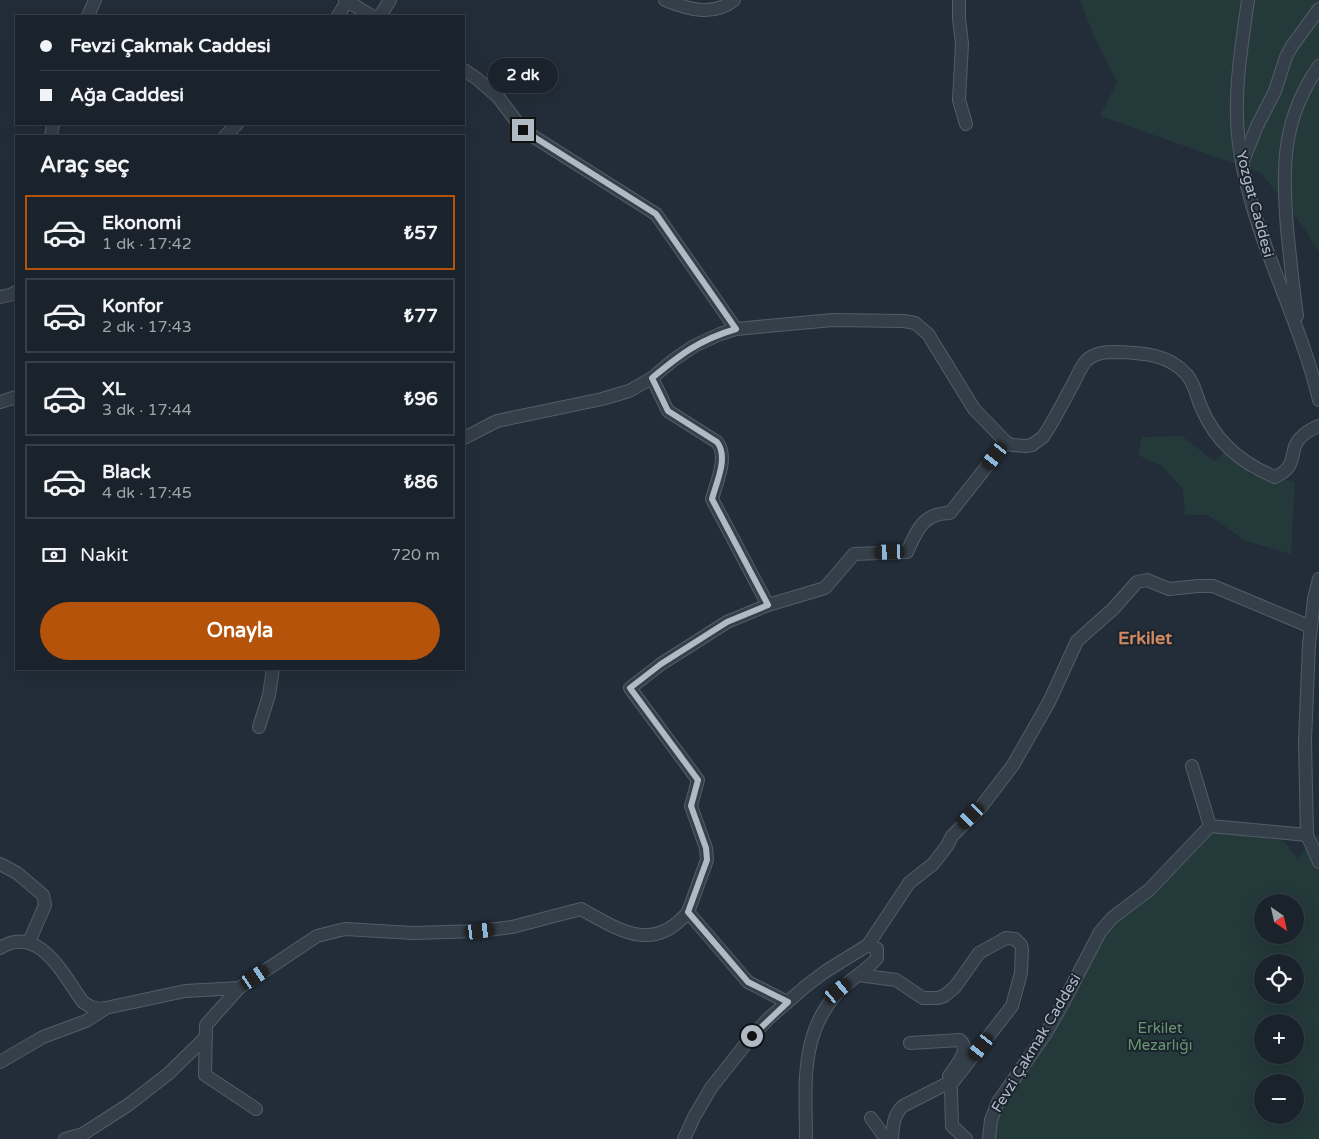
<!DOCTYPE html>
<html lang="tr">
<meta charset="utf-8">
<style>
body{margin:0;font-family:"Varela Round",sans-serif;background:#232a33;color:#f1f3f6;height:100vh;display:flex;flex-direction:column;font-size:19px;white-space:nowrap}
*{box-sizing:border-box;margin:0}
p{font-size:16px;color:#9fa4a9}
.icon{flex:none;width:28px;height:28px;fill:none;stroke:currentColor;stroke-width:2;stroke-linecap:round;stroke-linejoin:round}
.map{position:relative;flex:1;overflow:hidden}
.drawer{position:absolute;left:15px;top:135px;width:450px;height:535px;display:flex;flex-direction:column;background:#1a222b;border-radius:0px;box-shadow:0 5px 20px #0002,0 0 0 1px #383f47}
.drawer>*{flex:none}
.banner{position:absolute;left:15px;top:15px;width:450px;height:110px;border-radius:0px;box-shadow:0 5px 20px #0002,0 0 0 1px #383f47;display:grid;align-content:center;height:110px;padding:0 25px;background:#1a222b}
.needle{width:32px;rotate:146deg}
.tools{position:absolute;left:1254px;top:894px;display:grid;gap:10px}
.tools a{display:grid;place-items:center;width:50px;height:50px;border-radius:50%;background:#1a222b;box-shadow:0 5px 20px #0002,0 0 0 1px #383f47;font-size:25px}
.end{position:absolute;width:22px;height:22px;margin:-11px;border:6px solid #b0bac5;background:#111;box-shadow:0 0 0 2px #111}
.from{border-radius:50%}
.bubble{position:absolute;height:35px;border-radius:18px;background:#1a222b;box-shadow:0 5px 20px #0002,0 0 0 1px #383f47;font-size:16px;font-weight:800;line-height:35px;text-align:center}
.car{position:absolute;width:15px;height:30px;margin:-15px -8px;border-radius:6px;box-shadow:0 0 4px 1px #0007;background:linear-gradient(#222 24%,#8ab4d8 0 40%,#222 0 76%,#8ab4d8 0 86%,#222 0)}
.banner b{display:flex;align-items:center;gap:18px;height:48px;font-size:19px}
.banner b+b{border-top:1px solid #383f47}
.banner i{width:12px;height:12px;background:#f1f3f6}
ul{padding:0;list-style:none}
li{display:flex;align-items:center;gap:15px;height:75px;margin:0 10px 8px;padding:0 15px;border:2px solid #383f47;border-radius:0px}
li div{flex:1}
li b{display:block;font-size:19px}
li em{font-style:normal;font-weight:800}
li.current{border-color:#b45309}
li>.icon{width:45px;height:45px;stroke-width:1.5}
h2{padding:0 25px;font-size:22px;line-height:60px}
.pay{display:flex;align-items:center;gap:12px;height:55px;padding:0 25px;font-size:19px}
.pay p{margin-inline-start:auto}
.action{display:flex;gap:10px;margin-top:auto;padding:10px 25px}
.action a{flex:1;height:58px;border-radius:30px;background:#b45309;color:#fff;font-size:20px;font-weight:800;line-height:58px;text-align:center}
.map>svg:first-child{display:block}
.green{fill:#24393a;fill-rule:evenodd}
.lines{fill:none;stroke-linecap:round;stroke-linejoin:round}
.street-casing{stroke:#535d67;stroke-width:14}
.street{stroke:#353f49;stroke-width:12}
.route{stroke:#b0bac5;stroke-width:6}
.labels{text-anchor:middle;dominant-baseline:central;stroke-width:4;stroke-linejoin:round;paint-order:stroke}
.street-label{font-size:15px;fill:#b0bac5;stroke:#1b242e}
.park-label{font-size:15px;fill:#68966f;stroke:#1b242e}
.quarter-label{font-size:18px;font-weight:bold;fill:#d1895f;stroke:#1b242e}
</style>
<div class="map">
<svg width="1319" height="1139" viewBox="0 0 1319 1139">
<rect width="100%" height="100%" fill="#222d39"/>
<!-- green -->
<g class="green">
<polygon points="1080,0 1319,0 1319,252 1299,221 1261,173 1100,116 1117,82 1094,36"/>
<polygon points="1182,436 1214,461 1225,452 1252,475 1295,481 1291,554 1246,541 1208,515 1185,515 1183,489 1162,466 1138,455 1142,437"/>
<path d="M1214,829l70,12 13,17 22,-23v304h-330l-2,-14 106,-184zM1262,902h33v33h-33zM1262,962h33v33h-33zM1262,1022h33v33h-33zM1262,1082h33v33h-33z"/>
</g>
<g class="lines">
<defs>
<g id="street">
<polyline points="345,0 372,16"/>
<path d="M665,0c22,9 48,17 69,0"/>
<polyline points="959,0 959,18 962,44 959,100 966,124"/>
<path d="M1248,0c-7,50 -16,100 -8,151 13,87 59,164 79,249"/>
<polyline points="88,16 95,0"/>
<polyline points="338,16 347,1"/>
<polyline points="380,16 390,0"/>
<polyline points="464,70 476,78 498,97 523,130 656,214 736,329"/>
<polyline points="51,136 53,124"/>
<polyline points="225,136 237,124"/>
<polyline points="1243,161 1257,126 1275,91 1286,57 1292,46 1319,9"/>
<polyline points="0,297 10,295 16,292"/>
<path d="M1297,316c-4,-29 -7,-58 -10,-88 -5,-62 -5,-109 32,-162"/>
<path d="M652,378l16,33 49,31c12,15 -1,41 -5,57l56,106 -41,17 -66,42 -31,24 68,92 -7,26 15,42 1,12 -19,52 60,70 39,20"/>
<polyline points="0,402 16,397"/>
<path d="M464,438l33,-17 105,-22 27,-8 23,-13 20,-17 22,-15 26,-12 16,-5 97,-9 71,1 11,2 13,11 46,75 32,33 6,3 14,1 6,-1 11,-8c11,-16 20,-35 30,-53 4,-7 7,-16 13,-23 9,-9 20,-9 32,-9 25,1 51,2 69,23 9,11 9,22 15,34 14,33 41,55 73,68 15,-7 16,-13 19,-27 2,-12 15,-20 25,-24"/>
<polyline points="1319,579 1314,599 1309,644 1305,741 1307,835 1319,862"/>
<path d="M768,605l57,-17 29,-34 53,-2c10,-22 16,-39 43,-39l56,-71"/>
<polyline points="259,727 269,695 273,669"/>
<polyline points="1192,766 1210,826"/>
<polyline points="0,864 17,873 43,895 45,905 29,942"/>
<path d="M0,948c39,-25 64,28 83,54l8,5 10,2 84,-18 54,-3 78,-52 28,-7 68,4 67,-2 32,-4 69,-18c38,21 72,45 107,3"/>
<polyline points="858,975 896,980 923,998 938,998 944,996 955,987 979,953 1006,938 1015,939 1021,945 1022,949 1021,973 1012,1006 949,1087"/>
<polyline points="239,988 206,1025 205,1075 256,1109"/>
<path d="M910,1043l50,-3c11,10 -4,25 -11,36"/>
<polyline points="0,1062 43,1037 86,1021 106,1008"/>
<polyline points="871,1118 886,1139"/>
<polyline points="65,1139 83,1134 128,1105 168,1074 206,1037"/>
<polyline points="684,1139 694,1117 711,1088 752,1036 769,1018 806,986 826,971 868,945 909,883 933,864 947,846 952,836 981,807 1013,765 1049,702 1077,641 1113,609 1137,582 1147,580 1169,589 1198,586 1213,586 1311,627"/>
<path d="M806,1139c0,-52 -7,-103 31,-146 11,-13 29,-21 40,-35v-9l-9,-4"/>
<path d="M892,1139c1,-12 1,-24 11,-33l41,-21 5,2 2,3 1,36 14,13"/>
<polyline points="989,1139 991,1120 998,1102 1046,1033 1062,1005 1100,932 1112,918 1149,890 1210,826 1307,835"/>
</g>
</defs>
<!-- street casing -->
<use href="#street" class="street-casing"/>
<!-- street -->
<use href="#street" class="street"/>
</g>
<g class="lines">
<!-- route -->
<path class="route" d="M523,130l133,84 80,115c-37,11 -55,25 -84,49l16,33 49,31c12,15 -1,41 -5,57l56,106 -41,17 -66,42 -31,24 68,92 -7,26 15,42 1,12 -19,52 60,70 40,20 -36,34"/>
</g>
<g class="labels">
<!-- street labels -->
<g class="street-label">
<text transform="translate(1255 204) rotate(75)">Yozgat Caddesi</text>
<text transform="translate(1036 1043) rotate(-59)">Fevzi Çakmak Caddesi</text>
</g>
<!-- park labels -->
<g class="park-label">
<text x="1160" y="1028">Erkilet<tspan x="1160" dy="17">Mezarlığı</tspan></text>
</g>
<!-- quarter labels -->
<g class="quarter-label">
<text x="1145" y="638">Erkilet</text>
</g>
</g>
</svg>
<div class="tools">
<a><svg class="needle" viewBox="-14 -14 28 28"><path d="M0-13l5 13h-10z" fill="#e53935"/><path d="M0 13l5-13h-10z" fill="#9fa4a9"/></svg></a>
<a><svg class="icon" aria-label="locate" viewBox="0 0 24 24"><circle cx="12" cy="12" r="6"/><path d="M12 2v4M12 18v4M2 12h4M18 12h4"/></svg></a>
<a>+</a>
<a>−</a>
</div>
<i class="end from" style="left:752px;top:1036px"></i>
<i class="end" style="left:523px;top:130px"></i>
<div class="bubble" style="left:488px;top:58px;width:70px">2 dk</div>
<i class="car" style="left:995px;top:456px;rotate:218deg"></i>
<i class="car" style="left:890px;top:552px;rotate:268deg"></i>
<i class="car" style="left:971px;top:816px;rotate:225deg"></i>
<i class="car" style="left:480px;top:931px;rotate:83deg"></i>
<i class="car" style="left:255px;top:977px;rotate:56deg"></i>
<i class="car" style="left:838px;top:991px;rotate:50deg"></i>
<i class="car" style="left:981px;top:1047px;rotate:218deg"></i>
<div class="banner">
<b><i class="from"></i>Fevzi Çakmak Caddesi</b>
<b><i></i>Ağa Caddesi</b>
</div>
<section class="drawer">
<h2>Araç seç</h2>
<ul>
<li class="current"><svg class="icon" aria-label="car" viewBox="0 0 24 24"><path d="M5 17H2v-5l4-1 3-4h7l3 4 3 1v5h-3M9 17h6M6 11h13"/><circle cx="7" cy="17" r="2"/><circle cx="17" cy="17" r="2"/></svg><div><b>Ekonomi</b><p>1 dk · 17:42</p></div><em>₺57</em></li>
<li><svg class="icon" aria-label="car" viewBox="0 0 24 24"><path d="M5 17H2v-5l4-1 3-4h7l3 4 3 1v5h-3M9 17h6M6 11h13"/><circle cx="7" cy="17" r="2"/><circle cx="17" cy="17" r="2"/></svg><div><b>Konfor</b><p>2 dk · 17:43</p></div><em>₺77</em></li>
<li><svg class="icon" aria-label="car" viewBox="0 0 24 24"><path d="M5 17H2v-5l4-1 3-4h7l3 4 3 1v5h-3M9 17h6M6 11h13"/><circle cx="7" cy="17" r="2"/><circle cx="17" cy="17" r="2"/></svg><div><b>XL</b><p>3 dk · 17:44</p></div><em>₺96</em></li>
<li><svg class="icon" aria-label="car" viewBox="0 0 24 24"><path d="M5 17H2v-5l4-1 3-4h7l3 4 3 1v5h-3M9 17h6M6 11h13"/><circle cx="7" cy="17" r="2"/><circle cx="17" cy="17" r="2"/></svg><div><b>Black</b><p>4 dk · 17:45</p></div><em>₺86</em></li>
</ul>
<div class="pay"><svg class="icon" aria-label="cash" viewBox="0 0 24 24"><path d="M3 7h18v10H3z"/><circle cx="12" cy="12" r="2"/></svg>Nakit<p>720 m</p></div>
<div class="action"><a>Onayla</a></div>
</section>
</div>
